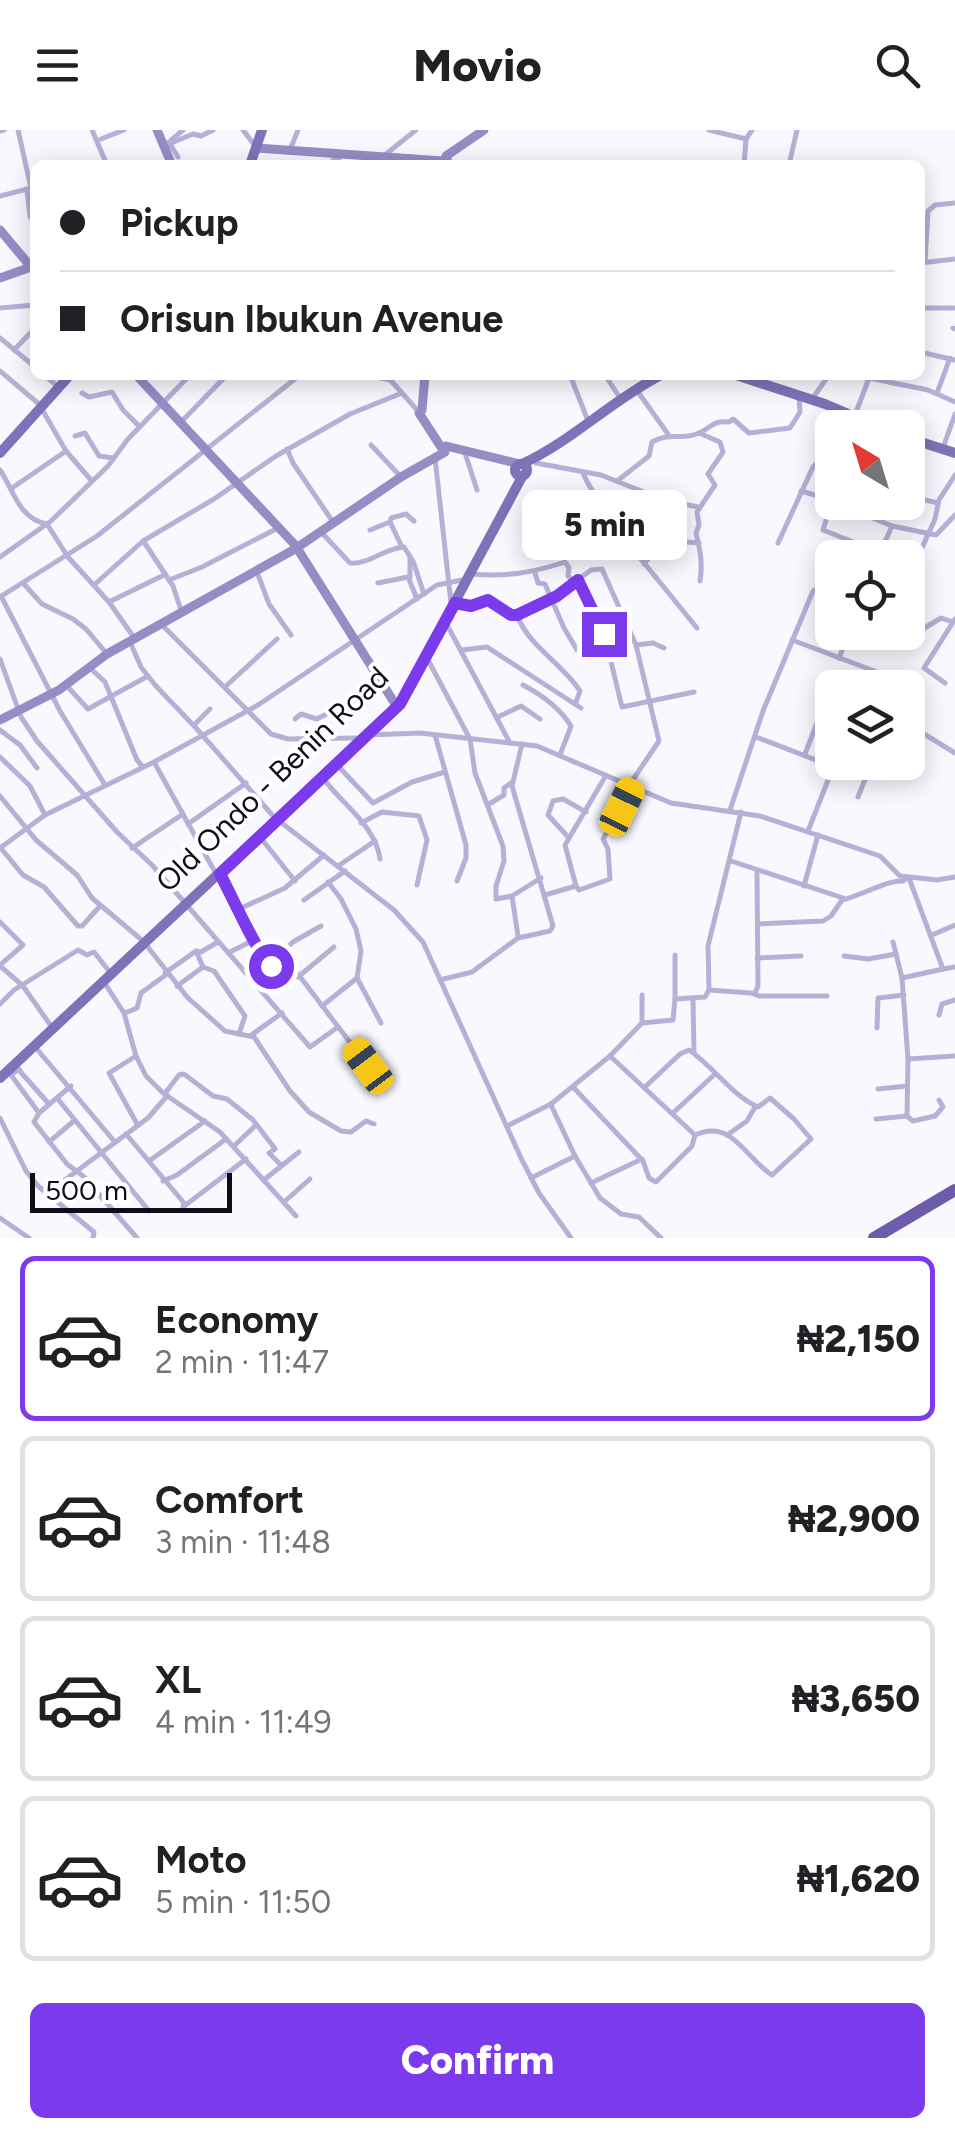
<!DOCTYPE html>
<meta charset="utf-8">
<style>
body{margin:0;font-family:Figtree,sans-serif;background:#f6f6f6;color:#202124;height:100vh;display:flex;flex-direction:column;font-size:38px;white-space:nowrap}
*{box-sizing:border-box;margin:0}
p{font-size:32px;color:#757577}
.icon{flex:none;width:55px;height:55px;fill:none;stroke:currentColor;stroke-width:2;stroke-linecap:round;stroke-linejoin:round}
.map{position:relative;height:1108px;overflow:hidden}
.panel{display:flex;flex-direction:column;background:#fff;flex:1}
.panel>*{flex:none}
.hud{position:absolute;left:30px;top:30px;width:895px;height:220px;border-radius:15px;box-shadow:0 5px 25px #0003;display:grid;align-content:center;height:220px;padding:0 30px;background:#fff}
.needle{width:65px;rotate:322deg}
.buttons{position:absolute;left:815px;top:280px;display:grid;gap:20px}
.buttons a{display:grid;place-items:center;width:110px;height:110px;border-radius:15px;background:#fff;box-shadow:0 5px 25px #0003;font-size:50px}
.scale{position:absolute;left:30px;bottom:25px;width:202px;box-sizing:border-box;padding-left:10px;border:5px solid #0e0d17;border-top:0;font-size:28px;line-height:35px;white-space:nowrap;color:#0e0d17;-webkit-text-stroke:8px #fff;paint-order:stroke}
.end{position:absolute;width:45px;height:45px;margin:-22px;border:12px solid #7c3aed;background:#fff;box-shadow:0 0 0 5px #fff}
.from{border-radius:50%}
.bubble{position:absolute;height:70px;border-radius:15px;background:#fff;box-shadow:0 5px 25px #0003;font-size:32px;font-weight:800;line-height:70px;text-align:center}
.car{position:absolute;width:30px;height:60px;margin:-30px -15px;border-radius:12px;box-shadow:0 0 8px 2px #0007;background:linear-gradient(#f5c518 24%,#345 0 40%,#f5c518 0 76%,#345 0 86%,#f5c518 0)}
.hud b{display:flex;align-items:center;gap:35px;height:95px;font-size:38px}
.hud b+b{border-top:2px solid #e0e0e0}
.hud i{width:25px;height:25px;background:#202124}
ul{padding:18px 0 0;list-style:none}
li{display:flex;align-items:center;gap:30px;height:165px;margin:0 20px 15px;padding:0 10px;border:5px solid #e0e0e0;border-radius:15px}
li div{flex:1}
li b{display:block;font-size:38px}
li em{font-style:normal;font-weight:800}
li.selected{border-color:#7c3aed}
li>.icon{width:90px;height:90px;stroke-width:1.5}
.cta{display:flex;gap:20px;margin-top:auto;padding:20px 30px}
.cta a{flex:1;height:115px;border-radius:15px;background:#7c3aed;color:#fff;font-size:40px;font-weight:800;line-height:115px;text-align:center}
header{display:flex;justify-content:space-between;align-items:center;height:130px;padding:0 30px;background:#fff;font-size:45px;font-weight:800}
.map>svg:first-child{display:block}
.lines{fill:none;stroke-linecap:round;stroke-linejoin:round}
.street{stroke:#b6b0d7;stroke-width:5}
.secondary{stroke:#968dc5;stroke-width:9}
.primary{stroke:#8072b8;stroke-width:10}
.highway{stroke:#6d5bab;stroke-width:12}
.route{stroke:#7c3aed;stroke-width:12}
.labels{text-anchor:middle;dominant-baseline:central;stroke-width:8;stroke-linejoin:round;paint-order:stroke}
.street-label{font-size:30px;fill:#0e0d17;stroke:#fff}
</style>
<header><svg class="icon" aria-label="menu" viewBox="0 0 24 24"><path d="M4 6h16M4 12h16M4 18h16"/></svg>Movio<svg class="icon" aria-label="search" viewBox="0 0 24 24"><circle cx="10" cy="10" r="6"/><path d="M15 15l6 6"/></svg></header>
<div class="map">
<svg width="955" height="1108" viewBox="0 0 955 1108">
<rect width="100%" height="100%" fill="#f9f8fe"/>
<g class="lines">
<!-- street -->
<g class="street">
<polyline points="18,0 31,58"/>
<polyline points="92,0 107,35"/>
<polyline points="243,0 256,17"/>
<polyline points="709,0 746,9 744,35"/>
<polyline points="0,1 4,0"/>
<polyline points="101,9 124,0"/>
<polyline points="746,9 752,0"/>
<polyline points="169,12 183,0"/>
<polyline points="170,14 178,27"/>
<polyline points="164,16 193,4 201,6 213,0"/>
<polyline points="290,20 298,0"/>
<polyline points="386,24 416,0"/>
<polyline points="325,35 340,27"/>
<polyline points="789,35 797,0"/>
<polyline points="27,59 30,87"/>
<polyline points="0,66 35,57"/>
<polyline points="925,132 928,81 935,75 955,73"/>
<polyline points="920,133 955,129"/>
<polyline points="0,178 35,175"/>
<polyline points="920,178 955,178"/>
<polyline points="953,198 955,199"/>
<polyline points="0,208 35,237"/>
<polyline points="14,220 35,198"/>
<polyline points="920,222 955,230"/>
<polyline points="0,241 39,274 66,321 91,350"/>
<polyline points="44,245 56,255"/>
<polyline points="368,245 390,250"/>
<polyline points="386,245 418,281"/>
<polyline points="570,245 588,291"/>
<polyline points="605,245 620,268"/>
<polyline points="869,248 928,260 955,272"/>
<polyline points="638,262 668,304"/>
<polyline points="82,263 89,267 112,262 123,280 140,297"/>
<polyline points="937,263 950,228"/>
<polyline points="812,269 829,245"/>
<polyline points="855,285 869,248"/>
<polyline points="180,293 227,245"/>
<path d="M699,303l21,9 3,10 -15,22 7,11 -18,27 2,13 -3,8c4,17 7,30 4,48"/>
<polyline points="75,306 85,303 99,326 113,328"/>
<polyline points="371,315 401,347"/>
<polyline points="943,318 955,284"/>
<polyline points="287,319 293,333 333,392"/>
<polyline points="465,323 477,360"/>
<polyline points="435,328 451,473"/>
<polyline points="536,333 601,345 664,370 698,377"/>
<path d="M0,340c14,21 19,49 47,54l21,33 41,45 26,37"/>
<path d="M583,343c7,18 20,30 27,48l87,107"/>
<polyline points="908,344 916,320"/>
<path d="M617,351l32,-25 3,-14c18,-11 30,-1 47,-9 13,-6 15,-13 30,-11l4,-3 16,14 41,-5 10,-16 -1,-14"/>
<polyline points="12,358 66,321"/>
<polyline points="801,361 832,370"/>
<polyline points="908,366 938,373"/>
<polyline points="832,371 823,400 881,423"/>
<polyline points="842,372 846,377 892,396 936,405 955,385"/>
<polyline points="370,400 390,392"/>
<path d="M321,402l29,31c18,2 35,-15 54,-16l9,14 11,33"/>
<polyline points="144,412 173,456 181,480"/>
<polyline points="778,413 813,337 818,332 832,338"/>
<polyline points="402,417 390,392 391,388 406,384 414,391"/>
<polyline points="0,427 51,391 108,336 128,309 190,245"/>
<polyline points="878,428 892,396"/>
<polyline points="644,434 664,410 699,413"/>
<polyline points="257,442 269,474 291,505"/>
<polyline points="535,443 538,453 545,454 564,498 577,520"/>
<path d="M471,444c34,3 61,-1 94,-12l4,6 -1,8 7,6"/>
<polyline points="410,448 410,427"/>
<polyline points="908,449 935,389 939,370 955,345"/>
<polyline points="169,450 202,437 278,398"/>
<polyline points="578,450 604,503 622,577 694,562"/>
<polyline points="23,453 42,474 73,489 86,499 107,524"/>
<polyline points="378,453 408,447 417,469"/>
<polyline points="94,455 143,411 214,369 276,326 350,284 402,263"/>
<polyline points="1,466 60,581 105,655"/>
<polyline points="0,467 97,406 300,245"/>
<polyline points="109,472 164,445"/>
<polyline points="455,472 467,477 487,471 517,485 557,465 591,440 602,439 636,515 659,611 628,657"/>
<path d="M517,485c12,32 44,47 63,76l-4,11"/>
<polyline points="446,493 510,613"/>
<polyline points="162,495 271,604 288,609 357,608"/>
<polyline points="908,499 918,502 941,488 953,492"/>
<polyline points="792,510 877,542 879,548 871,558"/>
<polyline points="130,512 141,537 155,555 196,598 274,687 394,780 423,812 521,1028 539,1063 571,1108"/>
<polyline points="636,515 653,513 664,518"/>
<polyline points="462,520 487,517 581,578"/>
<polyline points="427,528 470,609 475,643 503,716 504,731 496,756 496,769 512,766 541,748"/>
<polyline points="839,528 849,502"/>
<polyline points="0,529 21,587 37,611 117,702 152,735 310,917 338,897"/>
<polyline points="89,537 105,552 137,630 143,637"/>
<polyline points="945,553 924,538 955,489"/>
<polyline points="66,555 88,579 148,546"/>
<path d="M523,555c19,10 37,23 48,41l-11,29"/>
<polyline points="226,556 277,509"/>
<polyline points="498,587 521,576 540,589"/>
<polyline points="295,589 301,584 317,589 381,556"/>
<polyline points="908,594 955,623"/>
<polyline points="194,595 210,579"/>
<polyline points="0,600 20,615 37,638"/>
<polyline points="368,605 420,603 537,616 671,673 760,686 880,726 900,746 937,750 955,747"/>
<polyline points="435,605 466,715 466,728 457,751"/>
<polyline points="756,607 829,635 836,632"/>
<polyline points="805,624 825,572 832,563"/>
<polyline points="0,627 30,656 45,685"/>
<polyline points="154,632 215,742"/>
<polyline points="841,632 868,643"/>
<polyline points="338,636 373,673 412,652 445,642"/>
<path d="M322,647c19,26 54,49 58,82"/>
<polyline points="0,666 36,710 77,745 92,768 143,811 188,868 225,901 254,907 290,961 309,982 341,1001 351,1002 366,991 374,994"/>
<polyline points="858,667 872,632"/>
<polyline points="489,674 504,665 504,658 511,653"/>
<polyline points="730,680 763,581 813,461 816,459 832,464"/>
<polyline points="361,693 382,682 419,686 427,710 417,755"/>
<polyline points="188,694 246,653"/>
<polyline points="808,701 834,635"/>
<polyline points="260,707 295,751"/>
<polyline points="569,708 548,685 553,671 563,669 586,682"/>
<polyline points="0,717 23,745 44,757 78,796 82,796 100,776"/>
<polyline points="0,718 45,685 154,632 258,575 437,455 462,450"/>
<polyline points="132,718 183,684"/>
<polyline points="731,731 843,768"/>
<polyline points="338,736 375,711"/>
<polyline points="219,744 248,796 261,829 268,836 293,812 321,796"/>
<polyline points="909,748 943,839 902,848 908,929 907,986 913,991 935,986 943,977 939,970"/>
<polyline points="328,752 341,769 356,799 361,821 357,848 381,893"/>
<polyline points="576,756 565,715 605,647"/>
<polyline points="804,756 818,705"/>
<polyline points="545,765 576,756 579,760 610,749 608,719 603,709 631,659"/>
<polyline points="512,766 518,806"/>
<polyline points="304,770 345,741"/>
<polyline points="239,779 285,758 324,725"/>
<polyline points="0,792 23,815 0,835"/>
<path d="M758,794l65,-3 8,-5 11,-16c19,-4 44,-20 61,-19l4,-3"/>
<polyline points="932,805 955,795"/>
<polyline points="893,812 902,848"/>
<polyline points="196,821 203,837 214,841 245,886 239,904"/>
<polyline points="228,823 254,810"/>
<polyline points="282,823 368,936"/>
<polyline points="844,826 868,829 896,824"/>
<polyline points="757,828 801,826"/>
<polyline points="0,836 23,856 51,896"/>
<polyline points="943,839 955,837"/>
<polyline points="165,843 196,821 201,822 218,812"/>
<polyline points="298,847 334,817"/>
<polyline points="440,850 472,842 518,808 550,801 553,796 512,656 522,614"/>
<polyline points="104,852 124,883 136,926 146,946 163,963 220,1002 296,1086"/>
<polyline points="177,856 203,837"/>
<polyline points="709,860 751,863 759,866 827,866"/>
<polyline points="755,863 758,856 757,743"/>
<polyline points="642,865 642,893"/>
<polyline points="675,869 675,825"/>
<polyline points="693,869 694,922"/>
<polyline points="0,874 14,860 78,820 87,825 94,822 109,841"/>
<polyline points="322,876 357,848"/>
<polyline points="125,883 137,878 141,863 167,844"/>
<polyline points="939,885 942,874 955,870"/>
<polyline points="877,898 878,868 904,865"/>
<polyline points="250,906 282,883"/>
<polyline points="36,918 114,1011"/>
<polyline points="136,926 109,943 137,994"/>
<polyline points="610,926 695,1005"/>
<polyline points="908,929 955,926"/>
<polyline points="18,939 49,974"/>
<polyline points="19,939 11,945 39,983"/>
<polyline points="71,956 39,983 34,992 67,1034 83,1046 137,1108"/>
<path d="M573,957l70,74 6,17 7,4 36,-36 3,-11c37,-17 50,23 77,40l39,-36 -17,-20 -24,-21 -12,9c-28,-13 -44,-40 -69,-57l-9,4 -34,32"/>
<polyline points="878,959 907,956"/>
<polyline points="57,968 149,1081"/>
<polyline points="551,975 575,1026 600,1068 621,1084 639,1087 661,1108"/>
<polyline points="673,983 715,944"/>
<polyline points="0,988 26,1041 38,1056 94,1102 93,1108"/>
<polyline points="876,989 907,986"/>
<polyline points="507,996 551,974 610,926 642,893 673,890 675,869 705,867 709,860 708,816 741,682"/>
<polyline points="126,1004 184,1073 183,1077 246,1029"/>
<polyline points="727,1005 747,991 755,977"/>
<polyline points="49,1012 75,990"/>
<polyline points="234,1016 256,995"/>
<polyline points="149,1031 205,991"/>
<polyline points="531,1048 575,1026"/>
<polyline points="265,1049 299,1022"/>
<polyline points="163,1051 177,1045 226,1009"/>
<polyline points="591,1053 642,1029"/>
<polyline points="46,1064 148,988 167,966 166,962 179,945 184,944 213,966 227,969 253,990 273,1016 275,1019 269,1023 281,1035"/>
<polyline points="284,1072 310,1049"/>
<polyline points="0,1088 29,1108"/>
</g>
<!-- secondary -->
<g class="secondary">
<polyline points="157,0 172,35"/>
<polyline points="256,18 443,31 447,27 447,30 443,31"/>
<polyline points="446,26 484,0"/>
<polyline points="0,100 31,137 0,148"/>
<polyline points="136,245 295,415"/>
<polyline points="422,280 425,245"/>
<polyline points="419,283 441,317"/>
<polyline points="446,316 520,334"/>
<polyline points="298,417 401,347 445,322"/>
<polyline points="297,418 397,577"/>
<polyline points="0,590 59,560 107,524 295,419"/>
</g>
<!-- primary -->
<g class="primary">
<polyline points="250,35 262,0"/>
<polyline points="736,245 825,274 881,298"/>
<polyline points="908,308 955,323"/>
<polyline points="0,323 70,245"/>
<path d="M522,334c50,-23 90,-64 139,-89"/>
<circle cx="521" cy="340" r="6"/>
<polyline points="0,948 400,574 523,345"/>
</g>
<!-- highway -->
<polyline class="highway" points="874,1108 955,1060"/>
</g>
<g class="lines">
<!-- route -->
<path class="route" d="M271,836c-11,-7 -41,-74 -51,-92l180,-170 55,-101 16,3 17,-6 23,15h6l40,-19 21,-16 26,54"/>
</g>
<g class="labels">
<!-- street labels -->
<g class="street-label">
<text transform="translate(272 649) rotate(-44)">Old Ondo - Benin Road</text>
</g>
</g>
</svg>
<div class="buttons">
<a><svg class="needle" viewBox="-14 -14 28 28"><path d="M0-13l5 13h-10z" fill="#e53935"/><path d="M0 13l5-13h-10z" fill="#757577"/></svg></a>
<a><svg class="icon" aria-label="locate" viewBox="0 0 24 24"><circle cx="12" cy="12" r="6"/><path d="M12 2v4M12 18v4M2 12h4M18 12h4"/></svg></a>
<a><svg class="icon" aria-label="layers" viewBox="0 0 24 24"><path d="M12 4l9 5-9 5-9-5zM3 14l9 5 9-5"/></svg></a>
</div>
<div class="scale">500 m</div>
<i class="end from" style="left:271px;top:836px"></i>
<i class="end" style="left:604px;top:504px"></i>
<div class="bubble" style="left:522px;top:360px;width:165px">5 min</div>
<i class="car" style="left:622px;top:677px;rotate:26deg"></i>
<i class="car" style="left:368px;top:936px;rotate:323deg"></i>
<div class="hud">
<b><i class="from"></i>Pickup</b>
<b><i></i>Orisun Ibukun Avenue</b>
</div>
</div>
<section class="panel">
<ul>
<li class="selected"><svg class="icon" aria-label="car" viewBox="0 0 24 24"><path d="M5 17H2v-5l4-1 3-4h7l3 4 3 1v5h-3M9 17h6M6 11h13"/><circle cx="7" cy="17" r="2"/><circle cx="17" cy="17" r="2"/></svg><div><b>Economy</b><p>2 min · 11:47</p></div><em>₦2,150</em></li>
<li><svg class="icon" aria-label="car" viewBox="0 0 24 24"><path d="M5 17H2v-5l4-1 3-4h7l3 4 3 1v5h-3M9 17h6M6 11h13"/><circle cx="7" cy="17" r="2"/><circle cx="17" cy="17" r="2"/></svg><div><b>Comfort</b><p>3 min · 11:48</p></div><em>₦2,900</em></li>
<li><svg class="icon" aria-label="car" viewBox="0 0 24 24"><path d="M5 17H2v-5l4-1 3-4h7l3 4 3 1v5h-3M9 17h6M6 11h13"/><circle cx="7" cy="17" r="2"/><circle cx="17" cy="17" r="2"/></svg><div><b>XL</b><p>4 min · 11:49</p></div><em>₦3,650</em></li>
<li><svg class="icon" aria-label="car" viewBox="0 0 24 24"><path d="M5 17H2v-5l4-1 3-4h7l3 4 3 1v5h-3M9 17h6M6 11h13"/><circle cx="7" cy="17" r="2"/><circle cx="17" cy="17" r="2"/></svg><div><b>Moto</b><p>5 min · 11:50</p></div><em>₦1,620</em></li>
</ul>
<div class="cta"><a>Confirm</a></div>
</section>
